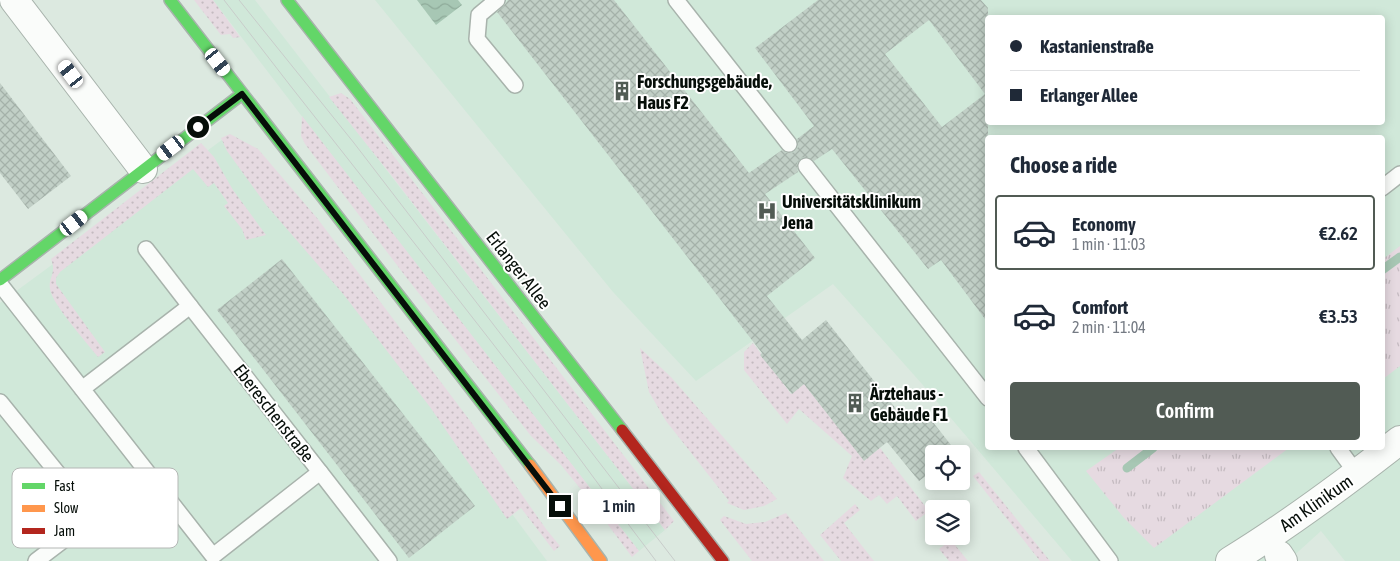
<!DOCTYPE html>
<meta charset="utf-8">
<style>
body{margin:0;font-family:"Asap Condensed",sans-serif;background:#f6f6f7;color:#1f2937;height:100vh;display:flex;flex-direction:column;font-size:19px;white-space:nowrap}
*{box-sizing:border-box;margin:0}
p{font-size:16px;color:#747a83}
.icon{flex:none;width:28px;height:28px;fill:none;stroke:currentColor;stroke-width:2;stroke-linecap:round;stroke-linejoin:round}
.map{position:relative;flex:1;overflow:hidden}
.details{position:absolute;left:985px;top:135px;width:400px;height:315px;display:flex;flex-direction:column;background:#fff;border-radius:5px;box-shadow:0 2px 12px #0003}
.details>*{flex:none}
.top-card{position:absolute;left:985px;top:15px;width:400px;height:110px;border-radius:5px;box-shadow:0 2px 12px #0003;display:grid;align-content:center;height:110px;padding:0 25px;background:#fff}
.tools{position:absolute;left:925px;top:445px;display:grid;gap:10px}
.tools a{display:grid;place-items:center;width:45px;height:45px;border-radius:5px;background:#fff;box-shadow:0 2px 12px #0003;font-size:25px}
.end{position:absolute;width:22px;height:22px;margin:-11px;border:6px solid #060e09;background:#fff;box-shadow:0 0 0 2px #fff}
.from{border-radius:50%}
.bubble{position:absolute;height:35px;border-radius:5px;background:#fff;box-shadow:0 2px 12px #0003;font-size:16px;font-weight:600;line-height:35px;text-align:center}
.car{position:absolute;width:15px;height:30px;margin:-15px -8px;border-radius:6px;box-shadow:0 0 4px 1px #0007;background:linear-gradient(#fff 24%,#345 0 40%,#fff 0 76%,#345 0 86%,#fff 0)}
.top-card b{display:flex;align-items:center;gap:18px;height:48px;font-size:19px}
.top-card b+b{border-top:1px solid #e0e1e3}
.top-card i{width:12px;height:12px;background:#1f2937}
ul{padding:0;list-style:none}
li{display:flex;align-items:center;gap:15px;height:75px;margin:0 10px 8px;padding:0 15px;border:2px solid transparent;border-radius:5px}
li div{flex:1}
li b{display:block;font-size:19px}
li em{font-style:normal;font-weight:600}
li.on{border-color:#515b54}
li>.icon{width:45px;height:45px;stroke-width:1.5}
h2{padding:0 25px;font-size:22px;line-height:60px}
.action{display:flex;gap:10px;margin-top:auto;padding:10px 25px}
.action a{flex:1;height:58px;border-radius:5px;background:#515b54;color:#fff;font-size:20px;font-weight:600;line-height:58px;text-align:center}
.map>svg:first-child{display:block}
.built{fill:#d0e8d9;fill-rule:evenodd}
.grass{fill:url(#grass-dots)}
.park{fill:url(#park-tufts)}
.water{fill:url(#water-waves)}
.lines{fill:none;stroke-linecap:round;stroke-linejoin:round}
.stream{stroke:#a7c7b4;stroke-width:9}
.building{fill:url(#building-cross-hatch);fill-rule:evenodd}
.lane-casing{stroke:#a8b3ac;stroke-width:18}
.street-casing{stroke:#a8b3ac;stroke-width:30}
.fast-casing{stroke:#a8b3ac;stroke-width:14}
.slow-casing{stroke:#a8b3ac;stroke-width:14}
.jam-casing{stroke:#a8b3ac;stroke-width:14}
.lane{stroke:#fafcfa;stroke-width:15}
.street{stroke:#fafcfa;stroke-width:28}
.fast{stroke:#63d668;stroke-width:11}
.slow{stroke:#ff974d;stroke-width:11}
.jam{stroke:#b3261e;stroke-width:11}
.tram{stroke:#c8ccca;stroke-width:1}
.route{stroke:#060e09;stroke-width:6}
.labels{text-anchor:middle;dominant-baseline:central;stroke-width:4;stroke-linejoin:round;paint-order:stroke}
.poi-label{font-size:18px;font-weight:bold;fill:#060e09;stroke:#fff;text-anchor:start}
.street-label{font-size:18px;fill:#060e09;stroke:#fff}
.key{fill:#fff;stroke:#b4b7b5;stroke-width:1}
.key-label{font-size:14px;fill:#060e09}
</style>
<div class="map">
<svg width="1400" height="561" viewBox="0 0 1400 561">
<defs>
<pattern id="grass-dots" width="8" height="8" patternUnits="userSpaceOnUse" patternTransform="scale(1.25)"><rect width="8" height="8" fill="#e6dae1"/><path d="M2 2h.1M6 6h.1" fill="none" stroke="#c4bac0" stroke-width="1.8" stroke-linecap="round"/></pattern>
<pattern id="park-tufts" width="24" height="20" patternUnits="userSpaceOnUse" patternTransform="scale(1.25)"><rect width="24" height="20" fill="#e6dae1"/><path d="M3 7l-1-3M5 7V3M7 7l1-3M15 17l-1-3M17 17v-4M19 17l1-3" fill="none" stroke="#c4bac0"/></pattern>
<pattern id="water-waves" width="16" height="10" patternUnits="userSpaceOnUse" patternTransform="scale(1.25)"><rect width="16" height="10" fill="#a7c7b4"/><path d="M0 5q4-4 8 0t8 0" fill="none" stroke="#8eaa99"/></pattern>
<pattern id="building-cross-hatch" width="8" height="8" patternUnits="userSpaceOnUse" patternTransform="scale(1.25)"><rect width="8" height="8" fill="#c1cfc6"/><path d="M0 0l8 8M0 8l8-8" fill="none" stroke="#a4b1a9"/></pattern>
</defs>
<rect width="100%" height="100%" fill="#dce9e0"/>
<!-- built -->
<g class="built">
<polygon points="213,0 255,0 665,530 639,551 346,174"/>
<path d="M375,0h1025v561h-55l-24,-30 -33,30h-216l-150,-177 -89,-100 -137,97 -83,-89zM988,18h394v104h-394zM988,138h394v310h-394z"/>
<polygon points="230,134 547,561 0,561 0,303"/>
</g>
<!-- grass -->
<g class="grass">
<polygon points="194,0 213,0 240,37 233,38 230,34 221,35"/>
<polygon points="341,93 350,99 674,521 665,530 488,301 395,180 329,97"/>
<polygon points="302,116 639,551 632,557 588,498 561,465 531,436 499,395 406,277 305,144 301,136"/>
<polygon points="230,134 258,149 317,218 471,422 546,529 560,546 554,551 521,508 507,519 430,407 344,295 267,206 227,151 221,138"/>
<path d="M201,143l13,14 19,33 33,45 -20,5 -4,-11 -18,-23 4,-3 -14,-20 -6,4 -15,-18 -133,103 -4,6v6l49,68 -7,5c-11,-14 -46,-53 -48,-68 -2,-12 7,-15 1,-30z"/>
<polygon points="753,343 791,394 804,384 864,460 880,448 929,511 916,521 897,496 887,504 879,495 871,501 843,478 852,456 799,409 787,424 744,370 744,352"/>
<polygon points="640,348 671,377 777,499 764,506 744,510 727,503 729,501 666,421 649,392"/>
<polygon points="979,472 1050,561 1040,561 973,476"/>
<polygon points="855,504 860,510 844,523 874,561 841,561 820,535"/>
<polygon points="786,513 824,561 752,561 720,520 724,516 746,524 765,522"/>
<polygon points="951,540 968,561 949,561 939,549"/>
</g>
<!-- park -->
<g class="park">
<polygon points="1400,246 1400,366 1383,379 1383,259"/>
<polygon points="1119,448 1289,448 1154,548 1124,518 1086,471"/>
</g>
<!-- water -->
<polygon class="water" points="417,0 458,0 462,5 436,25"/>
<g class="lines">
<!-- stream -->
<g class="stream">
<polyline points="1382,270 1400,257"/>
<polyline points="1127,468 1153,448"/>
</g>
</g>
<!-- building -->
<g class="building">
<path d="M508,0h106l135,173 33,-23 4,3h5l3,-1 4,-5 -1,-8 17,-13 -59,-78 63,-48h163l7,8v315l-47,-63 -13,9 -96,-120 -18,12 -5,-4h-5l-3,1 -4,5v5l1,4 -33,22 50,64 -48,38 35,44 24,-20 82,104 17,-12 33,42h-24v16l-15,11 -32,-39 -23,19 -60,-77 -12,10 -32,-39 2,-2 -265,-341 6,-5zM929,20l56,74 -43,33 -57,-73z"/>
<polygon points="0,83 71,176 28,209 0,173"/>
<polygon points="282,259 475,506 409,558 217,310"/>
</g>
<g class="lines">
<defs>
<g id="lane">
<polyline points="497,0 479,15 477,39 515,85"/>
<polyline points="676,0 789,144"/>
<polyline points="806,166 988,398"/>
<polyline points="1382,188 1400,174"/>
<polyline points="146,249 190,306"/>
<polyline points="0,284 213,556 320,472 190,306 82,389"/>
<polyline points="0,402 94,518"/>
<polyline points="1026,448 1110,561"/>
<polyline points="1338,448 1357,474"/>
<polyline points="320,472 389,561"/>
<polyline points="36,561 149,475"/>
</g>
<g id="street">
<polyline points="14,0 143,169"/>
<polyline points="1279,555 1283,561"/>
<path d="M1230,561c59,-36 115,-78 170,-121"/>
</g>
<g id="fast">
<polyline points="170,0 530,465"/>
<polyline points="287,0 622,430"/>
<polyline points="0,280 242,94"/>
</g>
<polyline id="slow" points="530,465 601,561"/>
<polyline id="jam" points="622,430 723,561"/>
</defs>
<!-- lane casing -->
<use href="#lane" class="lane-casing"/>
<!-- street casing -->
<use href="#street" class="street-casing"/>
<!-- fast casing -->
<use href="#fast" class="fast-casing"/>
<!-- slow casing -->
<use href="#slow" class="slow-casing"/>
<!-- jam casing -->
<use href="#jam" class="jam-casing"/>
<!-- lane -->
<use href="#lane" class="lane"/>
<!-- street -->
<use href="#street" class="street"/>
<!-- fast -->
<use href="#fast" class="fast"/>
<!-- slow -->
<use href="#slow" class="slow"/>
<!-- jam -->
<use href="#jam" class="jam"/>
<!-- tram -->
<g class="tram">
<path d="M224,0c87,114 178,226 266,340 57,72 110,148 166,221"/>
<polyline points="239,0 354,143 675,561"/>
</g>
</g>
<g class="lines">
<!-- route -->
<polyline class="route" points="198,127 242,94 560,506"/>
</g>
<!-- icons -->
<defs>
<symbol id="building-bare" viewBox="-9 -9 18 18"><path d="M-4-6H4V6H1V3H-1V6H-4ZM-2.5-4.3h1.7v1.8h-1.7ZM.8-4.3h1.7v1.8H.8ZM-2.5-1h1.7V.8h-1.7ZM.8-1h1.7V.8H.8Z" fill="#515b54" stroke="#fff" stroke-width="2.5" paint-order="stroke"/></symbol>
<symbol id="hospital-bare" viewBox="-9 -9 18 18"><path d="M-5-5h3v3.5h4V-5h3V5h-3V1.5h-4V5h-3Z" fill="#515b54" stroke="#fff" stroke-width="2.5" paint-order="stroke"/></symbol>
</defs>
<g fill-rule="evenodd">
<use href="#building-bare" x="608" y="77" width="28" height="28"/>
<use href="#hospital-bare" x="753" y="197" width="28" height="28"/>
<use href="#building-bare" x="841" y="389" width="28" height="28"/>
</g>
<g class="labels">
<!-- poi labels -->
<g class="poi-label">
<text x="637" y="81">Forschungsgebäude,<tspan x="637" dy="21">Haus F2</tspan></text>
<text x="782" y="201">Universitätsklinikum<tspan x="782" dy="21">Jena</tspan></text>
<text x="870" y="393">Ärztehaus -<tspan x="870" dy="21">Gebäude F1</tspan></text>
</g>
<!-- street labels -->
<g class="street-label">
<text transform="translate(519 270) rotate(52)">Erlanger Allee</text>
<text transform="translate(274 413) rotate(52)">Ebereschenstraße</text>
<text transform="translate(1316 503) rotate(-35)">Am Klinikum</text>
</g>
</g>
<!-- legend -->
<rect x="12" y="468" width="166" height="80" rx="8" class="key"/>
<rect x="22" y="483" width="23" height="6" fill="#63d668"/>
<rect x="22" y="505" width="23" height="7" fill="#ff974d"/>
<rect x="22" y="528" width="23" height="6" fill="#b3261e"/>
<g class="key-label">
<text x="54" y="491">Fast</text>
<text x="54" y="513">Slow</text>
<text x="54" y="536">Jam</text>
</g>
</svg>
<div class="tools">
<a><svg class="icon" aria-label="locate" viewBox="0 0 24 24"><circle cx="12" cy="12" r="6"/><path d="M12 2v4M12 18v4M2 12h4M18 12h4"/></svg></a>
<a><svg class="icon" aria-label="layers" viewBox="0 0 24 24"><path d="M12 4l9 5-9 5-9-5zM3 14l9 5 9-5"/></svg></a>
</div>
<i class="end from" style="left:198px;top:127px"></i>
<i class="end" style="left:560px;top:506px"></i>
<div class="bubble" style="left:578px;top:489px;width:82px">1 min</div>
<i class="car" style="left:218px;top:62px;rotate:142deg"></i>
<i class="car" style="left:71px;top:74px;rotate:323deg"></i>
<i class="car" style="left:171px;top:148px;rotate:233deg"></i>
<i class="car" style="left:74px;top:223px;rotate:52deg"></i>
<div class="top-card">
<b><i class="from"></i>Kastanienstraße</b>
<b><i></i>Erlanger Allee</b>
</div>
<section class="details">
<h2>Choose a ride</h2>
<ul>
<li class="on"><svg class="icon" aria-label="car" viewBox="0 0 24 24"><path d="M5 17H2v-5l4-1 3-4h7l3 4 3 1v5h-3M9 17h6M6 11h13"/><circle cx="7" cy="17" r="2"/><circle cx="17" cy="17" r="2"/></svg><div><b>Economy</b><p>1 min · 11:03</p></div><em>€2.62</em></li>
<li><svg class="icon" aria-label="car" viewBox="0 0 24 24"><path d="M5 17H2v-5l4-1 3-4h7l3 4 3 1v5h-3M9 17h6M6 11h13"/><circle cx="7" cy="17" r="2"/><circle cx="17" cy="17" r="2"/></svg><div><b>Comfort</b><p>2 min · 11:04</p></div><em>€3.53</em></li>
</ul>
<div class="action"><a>Confirm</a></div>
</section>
</div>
